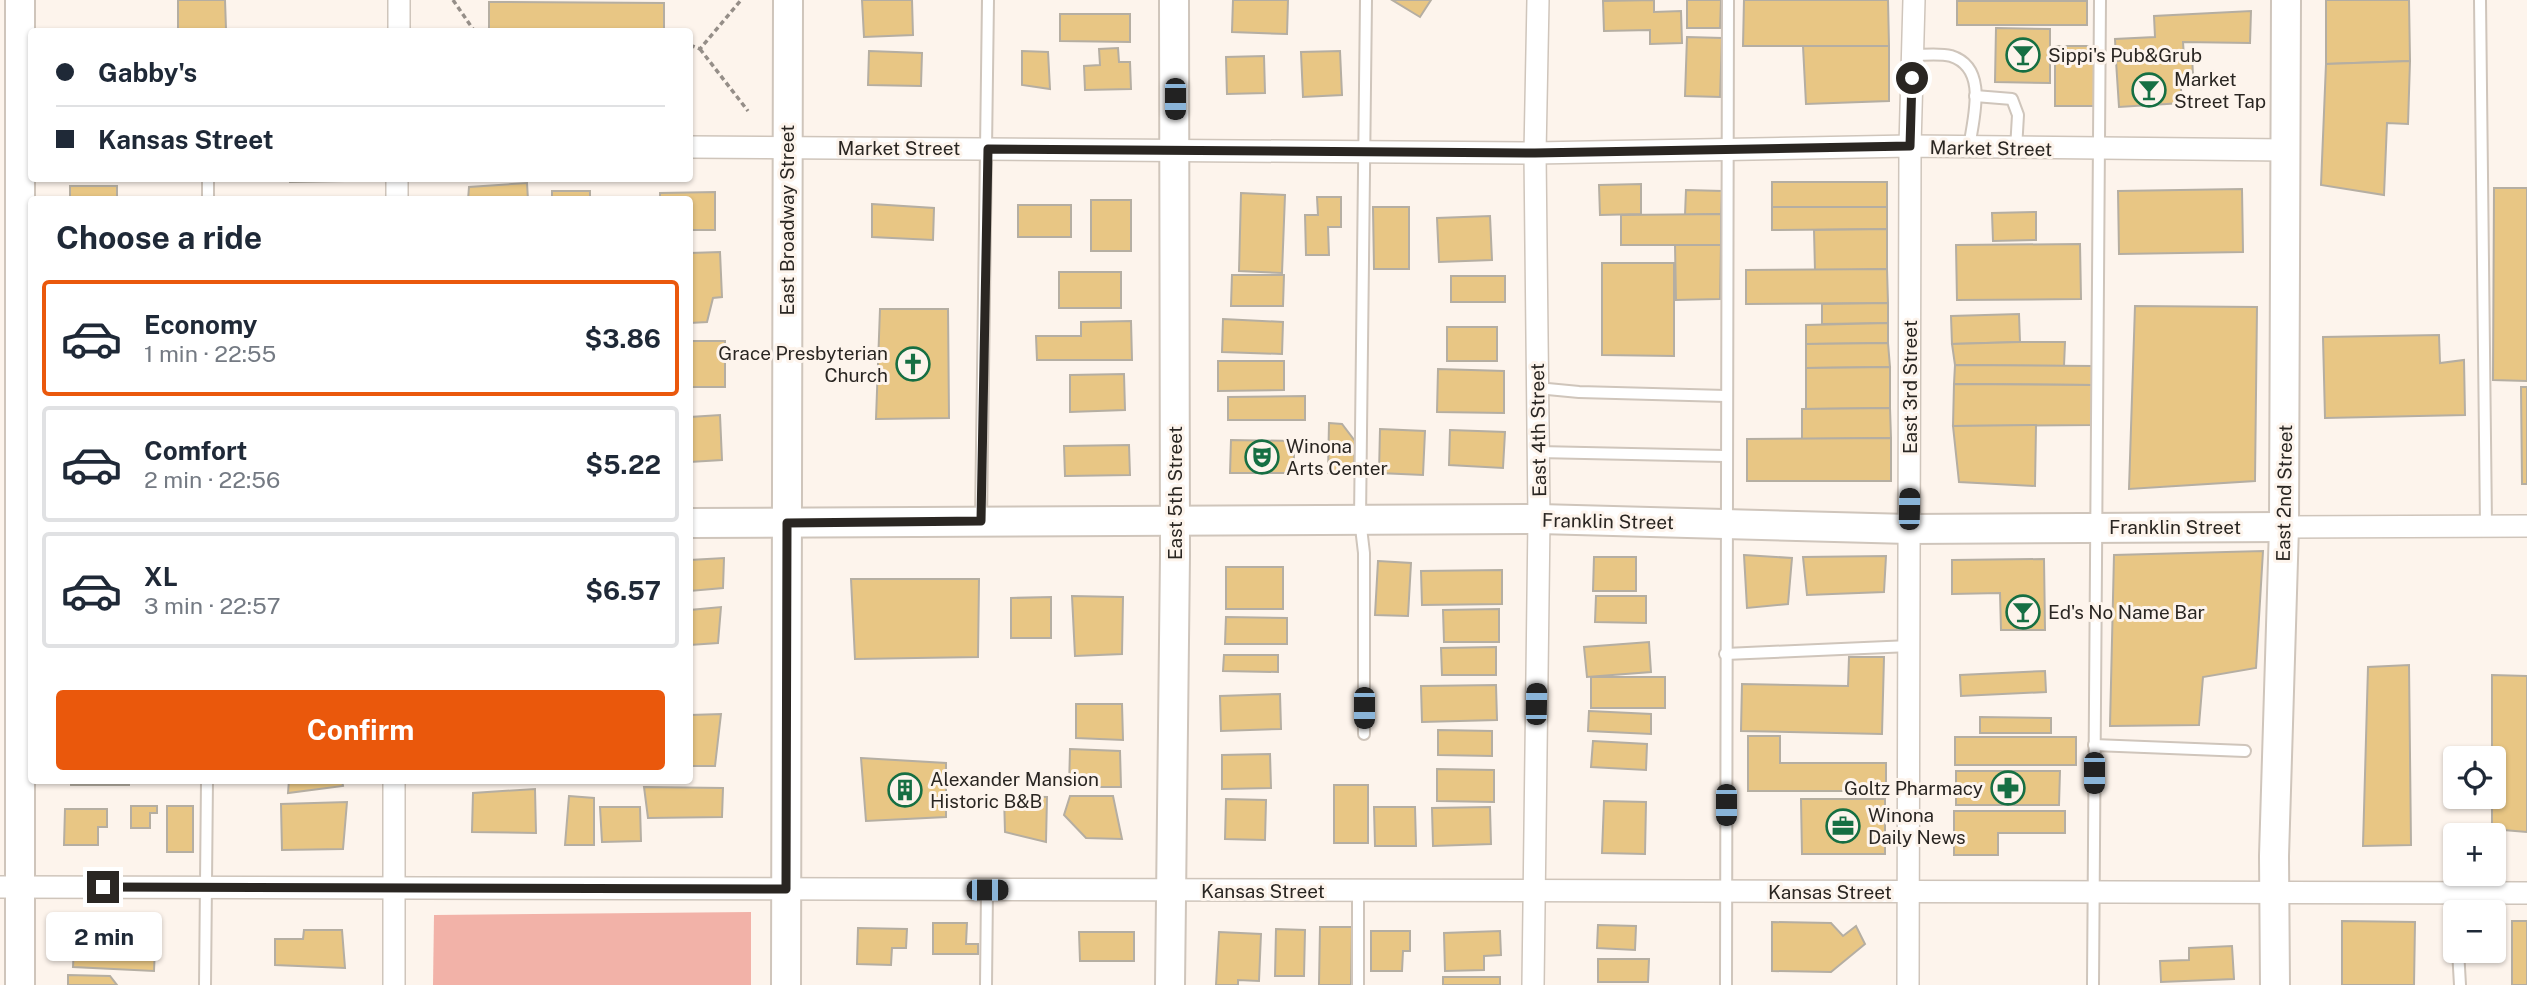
<!DOCTYPE html>
<meta charset="utf-8">
<style>
body{margin:0;font-family:"Public Sans",sans-serif;background:#f2f2f3;color:#1f2937;height:100vh;display:flex;flex-direction:column;font-size:26px;white-space:nowrap}
*{box-sizing:border-box;margin:0}
p{font-size:23px;color:#747a83}
.icon{flex:none;width:38px;height:38px;fill:none;stroke:currentColor;stroke-width:2;stroke-linecap:round;stroke-linejoin:round}
.map{position:relative;flex:1;overflow:hidden}
.side{position:absolute;left:28px;top:196px;width:665px;height:588px;display:flex;flex-direction:column;background:#fff;border-radius:7px;box-shadow:0 2px 5px #0004}
.side>*{flex:none}
.hud{position:absolute;left:28px;top:28px;width:665px;height:154px;border-radius:7px;box-shadow:0 2px 5px #0004;display:grid;align-content:center;height:154px;padding:0 28px;background:#fff}
.buttons{position:absolute;left:2443px;top:746px;display:grid;gap:14px}
.buttons a{display:grid;place-items:center;width:63px;height:63px;border-radius:7px;background:#fff;box-shadow:0 2px 5px #0004;font-size:35px}
.end{position:absolute;width:32px;height:32px;margin:-16px;border:9px solid #2a2622;background:#fff;box-shadow:0 0 0 4px #fff}
.from{border-radius:50%}
.bubble{position:absolute;height:49px;border-radius:7px;background:#fff;box-shadow:0 2px 5px #0004;font-size:23px;font-weight:700;line-height:49px;text-align:center}
.car{position:absolute;width:21px;height:42px;margin:-21px -10px;border-radius:9px;box-shadow:0 0 5px 2px #0007;background:linear-gradient(#222 24%,#8ab4d8 0 40%,#222 0 76%,#8ab4d8 0 86%,#222 0)}
.hud b{display:flex;align-items:center;gap:24px;height:66px;font-size:26px}
.hud b+b{border-top:2px solid #e0e1e3}
.hud i{width:18px;height:18px;background:#1f2937}
ul{padding:0;list-style:none}
li{display:flex;align-items:center;gap:21px;height:116px;margin:0 14px 10px;padding:0 14px;border:4px solid #e0e1e3;border-radius:7px}
li div{flex:1}
li b{display:block;font-size:26px}
li em{font-style:normal;font-weight:700}
li.active{border-color:#ea580c}
li>.icon{width:63px;height:63px;stroke-width:1.5}
h2{padding:0 28px;font-size:32px;line-height:84px}
.cta{display:flex;gap:14px;margin-top:auto;padding:14px 28px}
.cta a{flex:1;height:80px;border-radius:7px;background:#ea580c;color:#fff;font-size:28px;font-weight:700;line-height:80px;text-align:center}
.map>svg:first-child{display:block}
.green{fill:#f2b2a8}
.building{fill:#e8c684;stroke:#b5aea2;stroke-width:2}
.lines{fill:none;stroke-linecap:round;stroke-linejoin:round}
.lane-casing{stroke:#cfc5bb;stroke-width:14}
.street-casing{stroke:#cfc5bb;stroke-width:24}
.secondary-casing{stroke:#cfc5bb;stroke-width:32}
.path{stroke:#958e88;stroke-width:3.5;stroke-dasharray:5 3.5;stroke-linecap:butt}
.lane{stroke:#fff;stroke-width:10}
.street{stroke:#fff;stroke-width:21}
.secondary{stroke:#fff;stroke-width:28}
.route{stroke:#2a2622;stroke-width:9}
.labels{text-anchor:middle;dominant-baseline:central;stroke-width:6;stroke-linejoin:round;paint-order:stroke}
.poi-label{font-size:19px;fill:#2a2622;stroke:#fdf4ec;text-anchor:start}
.street-label{font-size:19px;fill:#2a2622;stroke:#fdf4ec}
</style>
<div class="map">
<svg width="2527" height="985" viewBox="0 0 2527 985">
<rect width="100%" height="100%" fill="#fdf4ec"/>
<!-- green -->
<polygon class="green" points="751,912 751,985 433,985 434,915"/>
<!-- building -->
<g class="building">
<polygon points="178,0 225,0 226,29 178,32"/>
<polygon points="862,0 912,0 913,35 864,37"/>
<polygon points="1233,0 1288,0 1287,34 1232,32"/>
<polygon points="1392,0 1431,0 1420,17"/>
<polygon points="1654,0 1654,12 1681,11 1682,43 1650,44 1650,30 1604,31 1603,1"/>
<polygon points="1687,0 1721,0 1720,28 1687,28"/>
<polygon points="1744,0 1888,0 1889,46 1743,46"/>
<polygon points="1957,0 2062,0 2062,2 1957,1"/>
<polygon points="2326,0 2409,0 2410,61 2326,64"/>
<rect x="1957" y="1" width="130" height="24"/>
<polygon points="489,2 664,3 664,32 489,32"/>
<polygon points="2251,11 2250,43 2183,42 2184,57 2116,61 2115,39 2155,37 2154,16"/>
<polygon points="1060,14 1130,14 1130,42 1060,41"/>
<polygon points="1996,28 2050,29 2050,83 1995,82"/>
<polygon points="1687,37 1722,38 1720,97 1685,96"/>
<polygon points="1803,46 1889,46 1889,101 1806,104"/>
<rect x="2055" y="46" width="40" height="60"/>
<polygon points="1118,48 1119,62 1130,62 1131,89 1085,90 1084,66 1100,65 1099,49"/>
<polygon points="869,51 922,53 921,86 868,85"/>
<polygon points="1022,51 1048,52 1050,89 1022,85"/>
<polygon points="1340,51 1342,95 1303,97 1301,52"/>
<polygon points="1264,56 1265,93 1227,94 1226,57"/>
<polygon points="2192,56 2193,75 2180,76 2182,103 2119,107 2116,61"/>
<polygon points="2410,61 2408,124 2387,123 2384,195 2321,185 2326,64"/>
<polygon points="290,178 344,178 344,181 290,182"/>
<rect x="1772" y="182" width="115" height="25"/>
<polygon points="527,183 528,200 468,200 469,187"/>
<polygon points="1641,184 1641,214 1600,215 1599,185"/>
<rect x="70" y="186" width="47" height="14"/>
<polygon points="2494,188 2527,188 2527,381 2493,380"/>
<polygon points="2242,189 2243,252 2119,254 2118,191"/>
<polygon points="1686,190 1722,191 1721,214 1685,215"/>
<rect x="552" y="191" width="38" height="9"/>
<polygon points="715,192 715,230 690,230 690,200 660,200 660,193"/>
<polygon points="1241,193 1285,195 1282,273 1239,271"/>
<polygon points="1317,197 1341,197 1341,227 1328,227 1329,255 1306,255 1305,215 1318,215"/>
<rect x="1091" y="200" width="40" height="51"/>
<polygon points="872,204 934,208 933,240 872,237"/>
<rect x="1018" y="205" width="53" height="32"/>
<polygon points="1373,207 1409,207 1409,269 1374,269"/>
<polygon points="1772,207 1887,207 1887,229 1772,230"/>
<polygon points="2036,212 2036,240 1993,241 1992,213"/>
<polygon points="1721,214 1721,245 1621,245 1621,215"/>
<polygon points="1490,216 1492,260 1439,262 1437,218"/>
<polygon points="1887,229 1887,269 1815,271 1814,230"/>
<polygon points="2080,244 2081,299 1957,300 1956,245"/>
<polygon points="1675,245 1721,245 1720,299 1676,300"/>
<polygon points="720,252 722,297 713,298 707,322 690,323 690,253"/>
<polygon points="1602,263 1674,263 1674,356 1602,355"/>
<polygon points="1887,269 1888,303 1746,304 1746,270"/>
<rect x="1059" y="272" width="62" height="36"/>
<polygon points="1232,275 1284,275 1283,306 1231,306"/>
<rect x="1451" y="276" width="54" height="26"/>
<polygon points="1888,303 1888,323 1822,324 1822,304"/>
<polygon points="2135,306 2257,307 2255,481 2129,489"/>
<polygon points="880,309 948,309 949,418 876,419"/>
<polygon points="2019,314 2020,342 1952,344 1951,316"/>
<polygon points="1223,319 1283,322 1282,354 1222,352"/>
<polygon points="1131,321 1132,360 1037,360 1036,336 1081,336 1081,322"/>
<polygon points="1888,323 1888,343 1806,344 1806,325"/>
<rect x="1447" y="327" width="50" height="34"/>
<polygon points="2439,335 2440,363 2464,360 2465,415 2325,418 2323,337"/>
<rect x="690" y="341" width="35" height="46"/>
<polygon points="2020,342 2065,342 2064,366 1955,365 1952,344"/>
<polygon points="1888,343 1890,367 1806,368 1806,344"/>
<polygon points="1218,361 1284,361 1284,390 1218,391"/>
<polygon points="1955,365 2092,366 2092,385 1954,384"/>
<polygon points="1890,367 1890,408 1806,409 1806,368"/>
<polygon points="1438,369 1504,371 1504,413 1437,412"/>
<polygon points="1124,374 1125,410 1070,412 1070,375"/>
<polygon points="1954,384 2092,385 2092,425 1953,426"/>
<polygon points="2521,387 2527,387 2527,484 2522,484"/>
<polygon points="1305,396 1305,420 1228,420 1228,397"/>
<polygon points="1890,408 1891,438 1802,439 1802,409"/>
<polygon points="720,415 722,460 690,462 690,417"/>
<polygon points="1329,423 1342,424 1355,441 1354,474 1328,473"/>
<polygon points="2036,425 2035,486 1959,482 1953,426"/>
<polygon points="1380,429 1425,431 1423,475 1379,473"/>
<polygon points="1450,430 1505,432 1503,468 1449,465"/>
<polygon points="1891,438 1891,481 1747,481 1747,439"/>
<polygon points="1231,440 1294,441 1294,473 1230,473"/>
<polygon points="1129,445 1130,475 1065,476 1064,446"/>
<polygon points="2263,551 2256,668 2203,677 2199,725 2110,726 2114,555"/>
<polygon points="1744,555 1792,558 1788,604 1747,608"/>
<polygon points="1886,556 1884,592 1807,595 1803,557"/>
<polygon points="1594,557 1636,557 1636,591 1593,591"/>
<polygon points="724,558 723,588 690,591 690,560"/>
<polygon points="2044,559 2045,630 2001,630 2000,593 1952,594 1952,560"/>
<polygon points="1378,561 1411,563 1408,616 1375,615"/>
<rect x="1226" y="567" width="57" height="42"/>
<polygon points="1502,570 1502,604 1422,605 1421,571"/>
<polygon points="851,579 979,579 978,657 855,659"/>
<polygon points="1072,596 1123,597 1122,654 1075,656"/>
<polygon points="1596,596 1646,596 1646,623 1595,622"/>
<polygon points="1051,597 1051,638 1011,638 1011,598"/>
<polygon points="721,607 718,643 690,645 690,610"/>
<polygon points="1499,609 1499,642 1444,642 1443,610"/>
<polygon points="1226,617 1287,618 1287,644 1225,644"/>
<polygon points="1649,642 1651,672 1587,677 1584,647"/>
<polygon points="1496,647 1496,675 1442,675 1441,648"/>
<polygon points="1224,655 1278,655 1278,672 1223,671"/>
<polygon points="1849,657 1884,657 1882,734 1741,731 1742,684 1848,686"/>
<polygon points="2409,665 2411,845 2363,846 2368,667"/>
<polygon points="2045,671 2046,692 1961,696 1960,675"/>
<polygon points="2492,675 2527,676 2527,832 2492,829"/>
<rect x="1591" y="677" width="74" height="31"/>
<polygon points="1496,685 1497,720 1422,722 1421,686"/>
<polygon points="1280,694 1281,729 1221,731 1220,696"/>
<polygon points="1076,704 1122,704 1123,740 1076,738"/>
<polygon points="1589,711 1651,714 1651,734 1588,731"/>
<polygon points="721,714 715,766 690,766 690,715"/>
<polygon points="1980,717 2051,718 2051,733 1980,733"/>
<polygon points="1438,730 1492,731 1492,756 1438,755"/>
<polygon points="1748,736 1780,736 1780,763 1886,763 1886,791 1748,791"/>
<rect x="1955" y="737" width="121" height="28"/>
<polygon points="1593,741 1647,744 1646,770 1591,767"/>
<polygon points="1070,749 1120,751 1121,787 1069,787"/>
<polygon points="1270,754 1271,788 1222,789 1222,755"/>
<polygon points="861,758 946,763 946,817 866,821"/>
<polygon points="1437,769 1494,770 1494,802 1437,801"/>
<polygon points="1956,771 2060,771 2059,805 1956,805"/>
<rect x="71" y="780" width="58" height="5"/>
<polygon points="289,780 342,780 343,786 288,793"/>
<rect x="1334" y="785" width="34" height="58"/>
<polygon points="644,787 723,788 722,817 648,818"/>
<polygon points="535,789 536,833 472,832 473,793"/>
<polygon points="569,796 594,798 594,845 565,845"/>
<polygon points="1004,796 1047,797 1046,842 1005,832"/>
<polygon points="1070,796 1113,796 1122,839 1086,838 1064,815"/>
<polygon points="1226,799 1266,800 1265,840 1225,839"/>
<polygon points="1801,799 1885,799 1885,854 1802,854"/>
<polygon points="1604,801 1646,802 1645,854 1602,853"/>
<polygon points="347,802 343,849 282,850 281,804"/>
<polygon points="131,806 157,806 157,813 150,813 150,828 131,828"/>
<rect x="167" y="806" width="26" height="46"/>
<polygon points="600,807 640,807 641,841 602,842"/>
<polygon points="1374,807 1415,807 1416,846 1375,846"/>
<polygon points="1490,807 1491,844 1433,846 1432,808"/>
<polygon points="65,809 107,809 107,827 98,827 98,845 64,845"/>
<polygon points="1954,811 2065,811 2065,833 1998,833 1998,855 1954,855"/>
<polygon points="2342,921 2415,922 2414,985 2342,985"/>
<rect x="2512" y="921" width="15" height="64"/>
<polygon points="1772,922 1831,923 1843,936 1856,926 1865,944 1831,972 1772,971"/>
<polygon points="933,923 967,923 966,944 978,944 978,954 933,954"/>
<polygon points="1598,925 1636,926 1635,950 1597,948"/>
<polygon points="75,926 136,928 135,947 155,948 154,971 73,967"/>
<polygon points="1320,927 1352,927 1351,985 1319,985"/>
<polygon points="858,928 907,929 906,948 892,948 891,965 857,964"/>
<polygon points="1276,929 1305,930 1304,976 1275,976"/>
<polygon points="304,930 342,930 345,968 275,965 275,939 303,939"/>
<polygon points="1371,931 1410,931 1410,951 1403,951 1402,971 1371,971"/>
<polygon points="1500,931 1501,955 1484,956 1484,970 1445,971 1444,933"/>
<polygon points="1079,932 1134,932 1134,961 1080,961"/>
<polygon points="1219,932 1261,934 1259,981 1238,980 1238,985 1216,985"/>
<polygon points="2232,946 2234,979 2161,982 2160,961 2189,960 2189,948"/>
<polygon points="1598,959 1649,959 1648,982 1598,982"/>
<polygon points="68,975 110,976 117,985 68,985"/>
<rect x="1443" y="977" width="57" height="8"/>
</g>
<g class="lines">
<defs>
<g id="lane">
<polyline points="2480,0 2486,526"/>
<path d="M1913,55c11,0 27,-2 38,1 38,12 22,62 18,92"/>
<polyline points="1975,96 2012,99 2018,115 2016,149"/>
<polyline points="208,200 208,178"/>
<polyline points="1537,388 1579,392 1726,396"/>
<polyline points="1538,452 1725,456"/>
<polyline points="981,521 988,0"/>
<polyline points="1725,654 1910,646"/>
<polyline points="1364,734 1364,553 1360,519 1366,0"/>
<polyline points="2094,745 2245,751"/>
<polyline points="1358,891 1358,985"/>
<polyline points="2456,893 2457,912"/>
<polyline points="2458,950 2460,985"/>
<polyline points="205,985 207,780"/>
<polyline points="986,985 987,890"/>
<polyline points="1726,985 1728,0"/>
<polyline points="2093,985 2100,0"/>
</g>
<g id="street">
<polyline points="399,32 399,0"/>
<polyline points="690,147 1535,153 1910,146 2285,150"/>
<polyline points="397,200 397,178"/>
<polyline points="2284,527 2527,526"/>
<polyline points="394,780 394,985"/>
<polyline points="0,887 2527,893"/>
<polyline points="1533,985 1539,519 1535,153 1538,0"/>
<polyline points="1908,985 1910,146 1914,0"/>
</g>
<g id="secondary">
<polyline points="690,523 1539,519 1909,529 2284,527"/>
<polyline points="20,985 20,0"/>
<polyline points="786,985 788,0"/>
<polyline points="1170,985 1175,555 1174,0"/>
<polyline points="2275,985 2274,856 2284,527 2286,0"/>
</g>
</defs>
<!-- lane casing -->
<use href="#lane" class="lane-casing"/>
<!-- street casing -->
<use href="#street" class="street-casing"/>
<!-- secondary casing -->
<use href="#secondary" class="secondary-casing"/>
<!-- path -->
<g class="path">
<polyline points="453,0 475,32"/>
<polyline points="690,45 700,49 741,0"/>
<polyline points="700,49 748,111"/>
</g>
<!-- lane -->
<use href="#lane" class="lane"/>
<!-- street -->
<use href="#street" class="street"/>
<!-- secondary -->
<use href="#secondary" class="secondary"/>
</g>
<g class="lines">
<!-- route -->
<polyline class="route" points="103,887 786,889 787,523 981,521 988,149 1535,153 1910,146 1912,78"/>
</g>
<!-- icons -->
<defs>
<symbol id="bar-ring" viewBox="-11 -11 22 22"><circle r="9.5" fill="#fdf4ec" stroke="#166f43" stroke-width="1.5"/><path d="M-6-5H6L.8 .8V4.5H3.5V6h-7V4.5H-.8V.8Z" fill="#166f43"/></symbol>
<symbol id="church-ring" viewBox="-11 -11 22 22"><circle r="9.5" fill="#fdf4ec" stroke="#166f43" stroke-width="1.5"/><path d="M-1.2-6h2.4v3.5h3.3v2.4h-3.3V6h-2.4V-.1h-3.3v-2.4h3.3Z" fill="#166f43"/></symbol>
<symbol id="theatre-ring" viewBox="-11 -11 22 22"><circle r="9.5" fill="#fdf4ec" stroke="#166f43" stroke-width="1.5"/><path d="M-5-5.5Q0-4 5-5.5V0Q5 5 0 6Q-5 5-5 0ZM-3.3-2.5H-1v1.5H-3.3ZM1-2.5H3.3v1.5H1ZM-2.8 1Q0 5.5 2.8 1Z" fill="#166f43"/></symbol>
<symbol id="pharmacy-ring" viewBox="-11 -11 22 22"><circle r="9.5" fill="#fdf4ec" stroke="#166f43" stroke-width="1.5"/><path d="M-2-6h4v4h4v4h-4v4h-4v-4h-4v-4h4Z" fill="#166f43"/></symbol>
<symbol id="building-ring" viewBox="-11 -11 22 22"><circle r="9.5" fill="#fdf4ec" stroke="#166f43" stroke-width="1.5"/><path d="M-4-6H4V6H1V3H-1V6H-4ZM-2.5-4.3h1.7v1.8h-1.7ZM.8-4.3h1.7v1.8H.8ZM-2.5-1h1.7V.8h-1.7ZM.8-1h1.7V.8H.8Z" fill="#166f43"/></symbol>
<symbol id="office-ring" viewBox="-11 -11 22 22"><circle r="9.5" fill="#fdf4ec" stroke="#166f43" stroke-width="1.5"/><path d="M-6-3h4V-5.5h4V-3h4V5H-6ZM-1-4.5V-3h2v-1.5ZM-6 0V1H6V0Z" fill="#166f43"/></symbol>
</defs>
<g fill-rule="evenodd">
<use href="#bar-ring" x="2004" y="36" width="38" height="38"/>
<use href="#bar-ring" x="2130" y="71" width="38" height="38"/>
<use href="#church-ring" x="894" y="345" width="38" height="38"/>
<use href="#theatre-ring" x="1243" y="438" width="38" height="38"/>
<use href="#bar-ring" x="2004" y="593" width="38" height="38"/>
<use href="#pharmacy-ring" x="1989" y="769" width="38" height="38"/>
<use href="#building-ring" x="886" y="771" width="38" height="38"/>
<use href="#office-ring" x="1824" y="807" width="38" height="38"/>
</g>
<g class="labels">
<!-- poi labels -->
<g class="poi-label">
<text x="2048" y="55">Sippi's Pub&amp;Grub</text>
<text x="2174" y="79">Market<tspan x="2174" dy="22">Street Tap</tspan></text>
<text x="888" y="353" text-anchor="end">Grace Presbyterian<tspan x="888" dy="22">Church</tspan></text>
<text x="1286" y="446">Winona<tspan x="1286" dy="22">Arts Center</tspan></text>
<text x="2048" y="612">Ed's No Name Bar</text>
<text x="930" y="779">Alexander Mansion<tspan x="930" dy="22">Historic B&amp;B</tspan></text>
<text x="1983" y="788" text-anchor="end">Goltz Pharmacy</text>
<text x="1868" y="815">Winona<tspan x="1868" dy="22">Daily News</tspan></text>
</g>
<!-- street labels -->
<g class="street-label">
<text x="899" y="148">Market Street</text>
<text transform="translate(1991 148) rotate(1)">Market Street</text>
<text transform="translate(787 220) rotate(-90)">East Broadway Street</text>
<text transform="translate(1910 387) rotate(-90)">East 3rd Street</text>
<text transform="translate(1538 430) rotate(-91)">East 4th Street</text>
<text transform="translate(1175 493) rotate(-90)">East 5th Street</text>
<text transform="translate(2284 493) rotate(-89)">East 2nd Street</text>
<text transform="translate(1608 521) rotate(1)">Franklin Street</text>
<text x="2175" y="527">Franklin Street</text>
<text x="1263" y="891">Kansas Street</text>
<text x="1830" y="892">Kansas Street</text>
</g>
</g>
</svg>
<div class="buttons">
<a><svg class="icon" aria-label="locate" viewBox="0 0 24 24"><circle cx="12" cy="12" r="6"/><path d="M12 2v4M12 18v4M2 12h4M18 12h4"/></svg></a>
<a>+</a>
<a>−</a>
</div>
<i class="end from" style="left:1912px;top:78px"></i>
<i class="end" style="left:103px;top:887px"></i>
<div class="bubble" style="left:46px;top:912px;width:116px">2 min</div>
<i class="car" style="left:1175px;top:99px;rotate:180deg"></i>
<i class="car" style="left:1909px;top:509px;rotate:1deg"></i>
<i class="car" style="left:1536px;top:704px;rotate:1deg"></i>
<i class="car" style="left:1364px;top:708px;rotate:180deg"></i>
<i class="car" style="left:2094px;top:773px;rotate:180deg"></i>
<i class="car" style="left:1726px;top:805px;rotate:180deg"></i>
<i class="car" style="left:987px;top:890px;rotate:90deg"></i>
<div class="hud">
<b><i class="from"></i>Gabby's</b>
<b><i></i>Kansas Street</b>
</div>
<section class="side">
<h2>Choose a ride</h2>
<ul>
<li class="active"><svg class="icon" aria-label="car" viewBox="0 0 24 24"><path d="M5 17H2v-5l4-1 3-4h7l3 4 3 1v5h-3M9 17h6M6 11h13"/><circle cx="7" cy="17" r="2"/><circle cx="17" cy="17" r="2"/></svg><div><b>Economy</b><p>1 min · 22:55</p></div><em>$3.86</em></li>
<li><svg class="icon" aria-label="car" viewBox="0 0 24 24"><path d="M5 17H2v-5l4-1 3-4h7l3 4 3 1v5h-3M9 17h6M6 11h13"/><circle cx="7" cy="17" r="2"/><circle cx="17" cy="17" r="2"/></svg><div><b>Comfort</b><p>2 min · 22:56</p></div><em>$5.22</em></li>
<li><svg class="icon" aria-label="car" viewBox="0 0 24 24"><path d="M5 17H2v-5l4-1 3-4h7l3 4 3 1v5h-3M9 17h6M6 11h13"/><circle cx="7" cy="17" r="2"/><circle cx="17" cy="17" r="2"/></svg><div><b>XL</b><p>3 min · 22:57</p></div><em>$6.57</em></li>
</ul>
<div class="cta"><a>Confirm</a></div>
</section>
</div>
